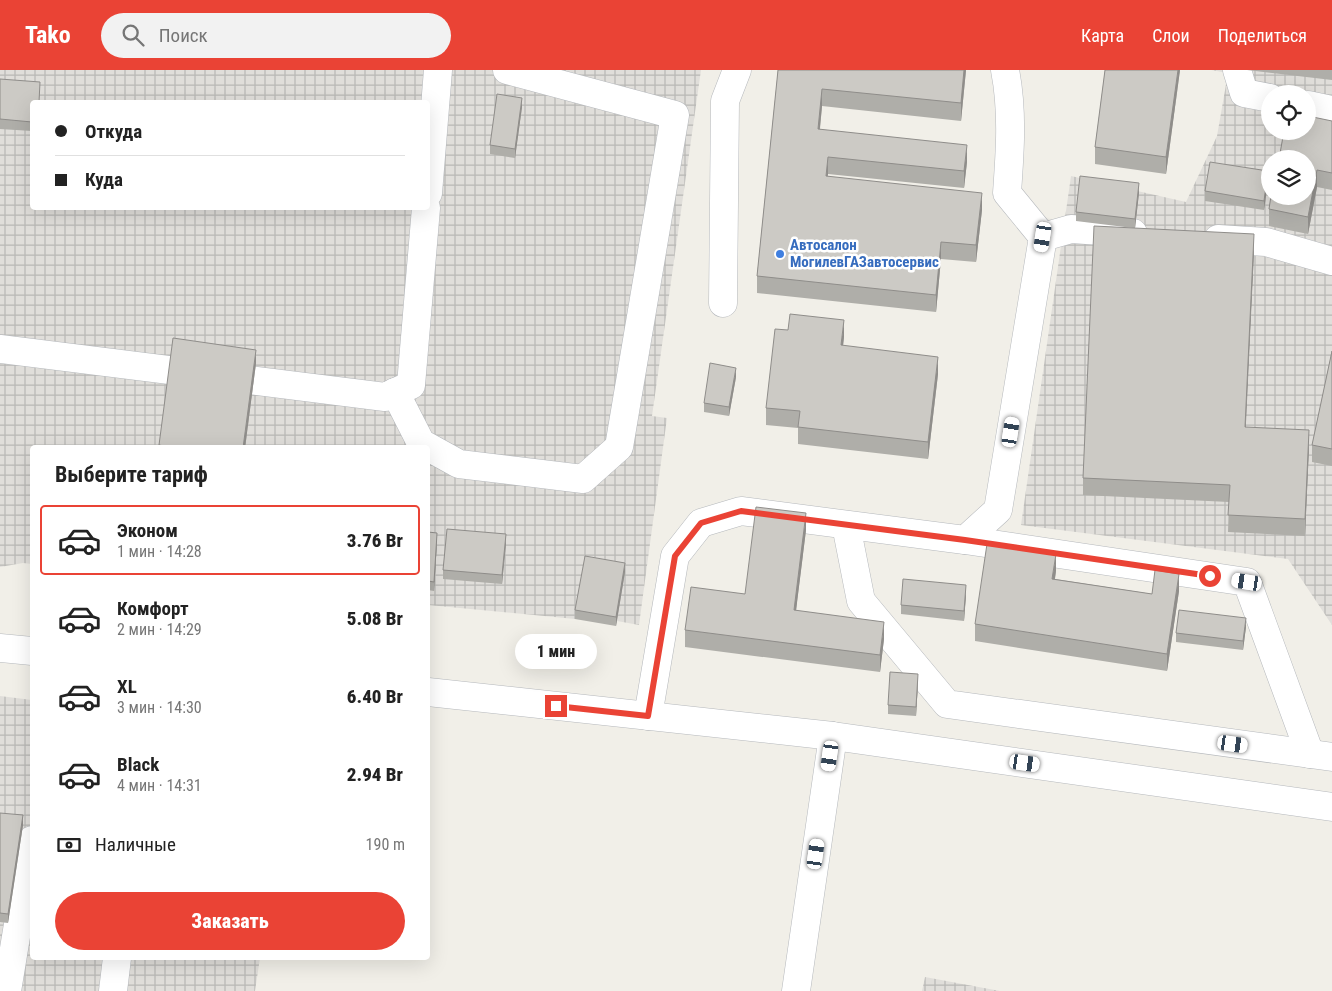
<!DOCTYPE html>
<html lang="ru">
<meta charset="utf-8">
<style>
body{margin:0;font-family:"Roboto Condensed",sans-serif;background:#f2f2f2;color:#222;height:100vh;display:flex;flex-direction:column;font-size:19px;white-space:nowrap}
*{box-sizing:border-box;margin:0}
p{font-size:16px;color:#767676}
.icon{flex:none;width:28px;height:28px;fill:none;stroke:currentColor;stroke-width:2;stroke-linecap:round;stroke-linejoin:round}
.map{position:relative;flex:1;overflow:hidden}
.drawer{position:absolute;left:30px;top:375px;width:400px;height:515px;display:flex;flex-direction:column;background:#fff;border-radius:5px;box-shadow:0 5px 20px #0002}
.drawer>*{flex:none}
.guide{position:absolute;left:30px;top:30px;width:400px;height:110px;border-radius:5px;box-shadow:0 5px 20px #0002;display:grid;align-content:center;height:110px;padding:0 25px;background:#fff}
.tools{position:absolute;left:1261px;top:15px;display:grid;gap:10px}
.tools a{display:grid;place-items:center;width:55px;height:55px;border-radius:50%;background:#fff;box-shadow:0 5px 20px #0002;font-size:25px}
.end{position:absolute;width:22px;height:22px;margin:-11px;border:6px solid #ea4335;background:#fff;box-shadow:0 0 0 2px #fff}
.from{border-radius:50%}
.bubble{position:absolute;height:35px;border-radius:18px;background:#fff;box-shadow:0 5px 20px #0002;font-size:16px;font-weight:800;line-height:35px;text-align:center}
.car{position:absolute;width:15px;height:30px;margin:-15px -8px;border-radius:6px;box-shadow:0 0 4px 1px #0007;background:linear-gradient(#fff 24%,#345 0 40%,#fff 0 76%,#345 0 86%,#fff 0)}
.guide b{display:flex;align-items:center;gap:18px;height:48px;font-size:19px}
.guide b+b{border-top:1px solid #e0e0e0}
.guide i{width:12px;height:12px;background:#222}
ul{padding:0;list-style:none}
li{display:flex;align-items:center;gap:15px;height:70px;margin:0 10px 8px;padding:0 15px;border:2px solid transparent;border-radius:5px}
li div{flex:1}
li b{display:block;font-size:19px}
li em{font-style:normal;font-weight:800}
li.current{border-color:#ea4335}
li>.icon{width:45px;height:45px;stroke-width:1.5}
h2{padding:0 25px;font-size:22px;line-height:60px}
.pay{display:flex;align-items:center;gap:12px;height:55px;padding:0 25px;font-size:19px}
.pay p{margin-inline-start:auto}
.primary-button{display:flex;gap:10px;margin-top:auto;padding:10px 25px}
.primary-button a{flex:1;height:58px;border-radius:30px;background:#ea4335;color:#fff;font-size:20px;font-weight:800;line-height:58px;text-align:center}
header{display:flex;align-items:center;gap:30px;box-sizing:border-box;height:70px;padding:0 25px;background:#ea4335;color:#fff}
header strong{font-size:24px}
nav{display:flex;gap:28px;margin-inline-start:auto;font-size:18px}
.search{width:350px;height:45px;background:#f2f2f2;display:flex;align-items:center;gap:12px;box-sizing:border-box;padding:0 18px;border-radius:28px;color:#767676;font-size:19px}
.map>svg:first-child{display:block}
.industrial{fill:url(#industrial-grid);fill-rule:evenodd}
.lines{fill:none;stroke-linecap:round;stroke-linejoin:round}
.minor-casing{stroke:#b5b8bc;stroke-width:29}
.minor{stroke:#fff;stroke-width:28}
.wall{fill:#afaea9}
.shaded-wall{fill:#8f8d8a}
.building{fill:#cccac5;stroke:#8f8d8a}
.route{stroke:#ea4335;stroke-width:6}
.shop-dot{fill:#3f7fe0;stroke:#fff;stroke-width:2}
.labels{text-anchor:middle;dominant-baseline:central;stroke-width:5;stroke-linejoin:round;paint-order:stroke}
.shop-label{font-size:15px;font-weight:bold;fill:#366cbe;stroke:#fff;text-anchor:start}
</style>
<header>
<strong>Tako</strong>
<div class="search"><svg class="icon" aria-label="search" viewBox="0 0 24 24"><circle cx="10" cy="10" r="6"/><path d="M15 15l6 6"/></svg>Поиск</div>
<nav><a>Карта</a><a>Слои</a><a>Поделиться</a></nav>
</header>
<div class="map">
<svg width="1332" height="921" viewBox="0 0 1332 921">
<defs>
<pattern id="industrial-grid" width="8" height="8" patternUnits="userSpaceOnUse" patternTransform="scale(1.25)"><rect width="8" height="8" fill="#e0deda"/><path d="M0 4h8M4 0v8" fill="none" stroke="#b9b8b5"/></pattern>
</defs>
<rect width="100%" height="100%" fill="#f1efe8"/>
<!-- industrial -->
<g class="industrial">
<path d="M0,0h701l-49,346 15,2 -28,207 -22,-4 -42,-2 -147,-14v-157h-396v116l-9,-1 -23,4zM32,32h396v106h-396z"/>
<path d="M1211,0h121v555l-44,-66 -267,-34 50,-349 115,26 31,-66 11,-63zM1270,24h38v37h-38zM1270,89h38v37h-38z"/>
<polygon points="0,626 32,630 32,888 260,888 255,921 0,921"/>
<polygon points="925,907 1000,921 922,921"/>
</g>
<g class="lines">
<defs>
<g id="minor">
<polyline points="1237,0 1244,23 1270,28"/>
<polyline points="1308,35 1332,40"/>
<polyline points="428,123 438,0"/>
<polyline points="1043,167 1071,159 1133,163"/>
<polyline points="1218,169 1266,172 1332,191"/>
<polyline points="723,233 725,31 737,0"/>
<polyline points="0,279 385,327 411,315 426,138"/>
<polyline points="395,322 421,373 459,394 583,409 619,377 675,45 507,0"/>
<polyline points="846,455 861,531 947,634 1332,687"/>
<polyline points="965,470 1247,512 1310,684"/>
<polyline points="0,578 32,581"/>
<polyline points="428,622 833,666 1332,737"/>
<path d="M648,646l27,-160 26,-33 40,-12 224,29 33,-30 45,-273 -36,-44c3,-41 6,-82 -2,-123"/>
<polyline points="7,921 32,770"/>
<polyline points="113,921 117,888"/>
<polyline points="796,921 833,666"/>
</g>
</defs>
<!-- minor casing -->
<use href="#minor" class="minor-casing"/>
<!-- minor -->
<use href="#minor" class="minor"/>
</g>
<!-- wall -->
<g class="wall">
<polygon points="778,0 966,0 961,51 822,36 820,59 967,92 964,118 828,104 827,106 982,140 976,192 941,189 936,242 757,223 757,206"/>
<polygon points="1105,0 1180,0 1166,104 1095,94 1095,77"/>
<polygon points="1247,0 1332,0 1332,10"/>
<polygon points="0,9 40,21 32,32 32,61 0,59"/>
<polygon points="522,37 515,88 490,84 490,75"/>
<polygon points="1332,51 1332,120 1317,117 1308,164 1269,156 1269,139"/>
<polygon points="1268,111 1264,140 1205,131 1205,121"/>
<polygon points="1139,123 1135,158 1254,181 1245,357 1309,377 1305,466 1228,462 1229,432 1083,425 1083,408 1133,158 1076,151 1076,142"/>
<polygon points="844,267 843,276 938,304 928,389 798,374 798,358 766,355 766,338"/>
<polygon points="1332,281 1332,396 1312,392 1312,375"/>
<polygon points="256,293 245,378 159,378 159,375"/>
<polygon points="736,307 729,346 704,342 704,333"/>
<polygon points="806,460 796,540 884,569 880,602 685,577 685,560 745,524"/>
<polygon points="428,462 437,472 434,521 428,520"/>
<polygon points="506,473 502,514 443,509 443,500"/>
<polygon points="1056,501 1055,509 1152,524 1179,521 1167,601 975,571 975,554"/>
<polygon points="625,502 616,556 575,549 575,540"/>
<polygon points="966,525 964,551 901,544 901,535"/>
<polygon points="1246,557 1243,580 1176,572 1176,563"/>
<polygon points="918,613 916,646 888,644 888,635"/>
<polygon points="0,743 23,755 8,853 0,852"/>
</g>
<!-- shaded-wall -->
<g class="shaded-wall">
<polygon points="964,0 966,0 961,51 961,33"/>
<polygon points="1178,0 1180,0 1166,104 1166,87"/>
<polygon points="822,19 822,36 818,76 818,59"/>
<polygon points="522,28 522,37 515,88 515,79"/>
<polygon points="967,75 967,92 964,118 964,101"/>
<polygon points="828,87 828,104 826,123 826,106"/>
<polygon points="1317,100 1317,117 1308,164 1308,147"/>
<polygon points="1268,101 1268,111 1264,140 1264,131"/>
<polygon points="1139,113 1139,123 1135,158 1135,149"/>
<polygon points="982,123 982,140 976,192 976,175"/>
<polygon points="1254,164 1254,181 1245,374 1245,357"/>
<polygon points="941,172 941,189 936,242 936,225"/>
<polygon points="844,250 844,267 841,292 841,275"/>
<polygon points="256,280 256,293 245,378 243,378"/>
<polygon points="938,287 938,304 928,389 928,372"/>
<polygon points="736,298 736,307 729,346 729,337"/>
<polygon points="1309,360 1309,377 1305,466 1305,449"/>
<polygon points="806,443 806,460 794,557 794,540"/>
<polygon points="437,463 437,472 434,521 434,512"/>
<polygon points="506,464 506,473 502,514 502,505"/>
<polygon points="1056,484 1056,501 1052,526 1052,509"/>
<polygon points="625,493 625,502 616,556 616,547"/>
<polygon points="1179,504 1179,521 1167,601 1167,584"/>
<polygon points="966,515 966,525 964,551 964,541"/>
<polygon points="1246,548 1246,557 1243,580 1243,571"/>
<polygon points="884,552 884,569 880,602 880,585"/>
<polygon points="918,604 918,613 916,646 916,637"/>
<polygon points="23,745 23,755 8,853 8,844"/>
</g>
<!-- building -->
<g class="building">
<polygon points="778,0 964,0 961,33 822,19 818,59 967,75 964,101 828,87 826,106 982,123 976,175 941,172 936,225 757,206"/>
<polygon points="1105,0 1178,0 1166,87 1095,77"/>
<polygon points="0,9 40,12 39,32 32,32 32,52 0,49"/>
<polygon points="497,24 522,28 515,79 490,75"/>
<polygon points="1308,46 1332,51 1332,103 1317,100 1308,147 1269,139 1271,126 1308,126 1308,89 1279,89 1284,61 1308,61"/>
<polygon points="1210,92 1268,101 1264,131 1205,121"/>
<polygon points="1080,106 1139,113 1135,149 1076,142"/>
<polygon points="1094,156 1254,164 1245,357 1309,360 1305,449 1228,445 1230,415 1083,408"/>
<polygon points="790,244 844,250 841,275 938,287 928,372 798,357 800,341 766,338 775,259 788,260"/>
<polygon points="173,268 256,280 243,378 175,378 159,375"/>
<polygon points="1332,281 1332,379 1312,375"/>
<polygon points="710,293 736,298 729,337 704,333"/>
<polygon points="756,437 806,443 794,540 884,552 880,585 685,560 691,517 745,524"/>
<polygon points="447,459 506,464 502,505 443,500"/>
<polygon points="428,462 437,463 434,512 428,511"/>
<polygon points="987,474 1056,484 1052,509 1152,524 1155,500 1179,504 1167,584 975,554"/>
<polygon points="585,486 625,493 616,547 575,540"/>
<polygon points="903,509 966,515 964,541 901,535"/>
<polygon points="1179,540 1246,548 1243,571 1176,563"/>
<polygon points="890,602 918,604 916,637 888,635"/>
<polygon points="0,743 23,745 8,844 0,843"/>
</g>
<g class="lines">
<!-- route -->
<polyline class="route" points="556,636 648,646 675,486 701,453 741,441 965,470 1210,506"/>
</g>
<!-- markers -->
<circle class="shop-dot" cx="780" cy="184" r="5"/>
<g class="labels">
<!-- shop labels -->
<g class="shop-label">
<text x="790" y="175">Автосалон<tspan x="790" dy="17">МогилевГАЗавтосервис</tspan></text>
</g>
</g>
</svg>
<div class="tools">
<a><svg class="icon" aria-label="locate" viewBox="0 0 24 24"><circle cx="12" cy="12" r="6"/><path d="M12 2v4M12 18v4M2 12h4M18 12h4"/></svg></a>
<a><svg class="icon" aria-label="layers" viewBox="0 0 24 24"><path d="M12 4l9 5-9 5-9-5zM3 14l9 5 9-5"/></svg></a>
</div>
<i class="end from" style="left:1210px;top:506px"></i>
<i class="end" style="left:556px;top:636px"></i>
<div class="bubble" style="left:515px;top:564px;width:82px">1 мин</div>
<i class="car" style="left:1043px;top:167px;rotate:189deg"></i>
<i class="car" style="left:1011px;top:362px;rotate:9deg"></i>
<i class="car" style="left:1247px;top:512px;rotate:279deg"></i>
<i class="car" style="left:1233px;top:674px;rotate:98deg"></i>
<i class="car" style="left:830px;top:686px;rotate:188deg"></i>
<i class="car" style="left:1025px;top:693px;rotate:98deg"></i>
<i class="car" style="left:816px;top:784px;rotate:8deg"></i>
<div class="guide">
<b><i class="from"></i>Откуда</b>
<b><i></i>Куда</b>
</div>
<section class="drawer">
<h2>Выберите тариф</h2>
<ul>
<li class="current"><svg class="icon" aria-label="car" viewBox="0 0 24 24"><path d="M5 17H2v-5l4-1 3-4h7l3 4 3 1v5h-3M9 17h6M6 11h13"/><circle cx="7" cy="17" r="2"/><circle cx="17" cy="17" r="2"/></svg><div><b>Эконом</b><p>1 мин · 14:28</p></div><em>3.76 Br</em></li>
<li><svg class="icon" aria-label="car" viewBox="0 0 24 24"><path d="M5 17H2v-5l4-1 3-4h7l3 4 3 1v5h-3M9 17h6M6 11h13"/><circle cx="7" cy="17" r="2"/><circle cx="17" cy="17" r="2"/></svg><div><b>Комфорт</b><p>2 мин · 14:29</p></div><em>5.08 Br</em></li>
<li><svg class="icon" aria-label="car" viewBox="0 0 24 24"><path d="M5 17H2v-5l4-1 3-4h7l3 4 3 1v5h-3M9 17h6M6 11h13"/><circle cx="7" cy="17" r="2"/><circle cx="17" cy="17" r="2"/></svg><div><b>XL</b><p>3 мин · 14:30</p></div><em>6.40 Br</em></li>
<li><svg class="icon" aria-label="car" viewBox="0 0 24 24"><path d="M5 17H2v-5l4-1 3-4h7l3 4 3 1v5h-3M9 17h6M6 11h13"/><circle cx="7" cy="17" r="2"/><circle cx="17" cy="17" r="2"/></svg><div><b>Black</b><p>4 мин · 14:31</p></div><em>2.94 Br</em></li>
</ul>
<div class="pay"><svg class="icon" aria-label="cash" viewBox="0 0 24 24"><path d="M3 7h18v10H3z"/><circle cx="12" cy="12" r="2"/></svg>Наличные<p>190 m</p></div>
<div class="primary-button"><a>Заказать</a></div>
</section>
</div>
